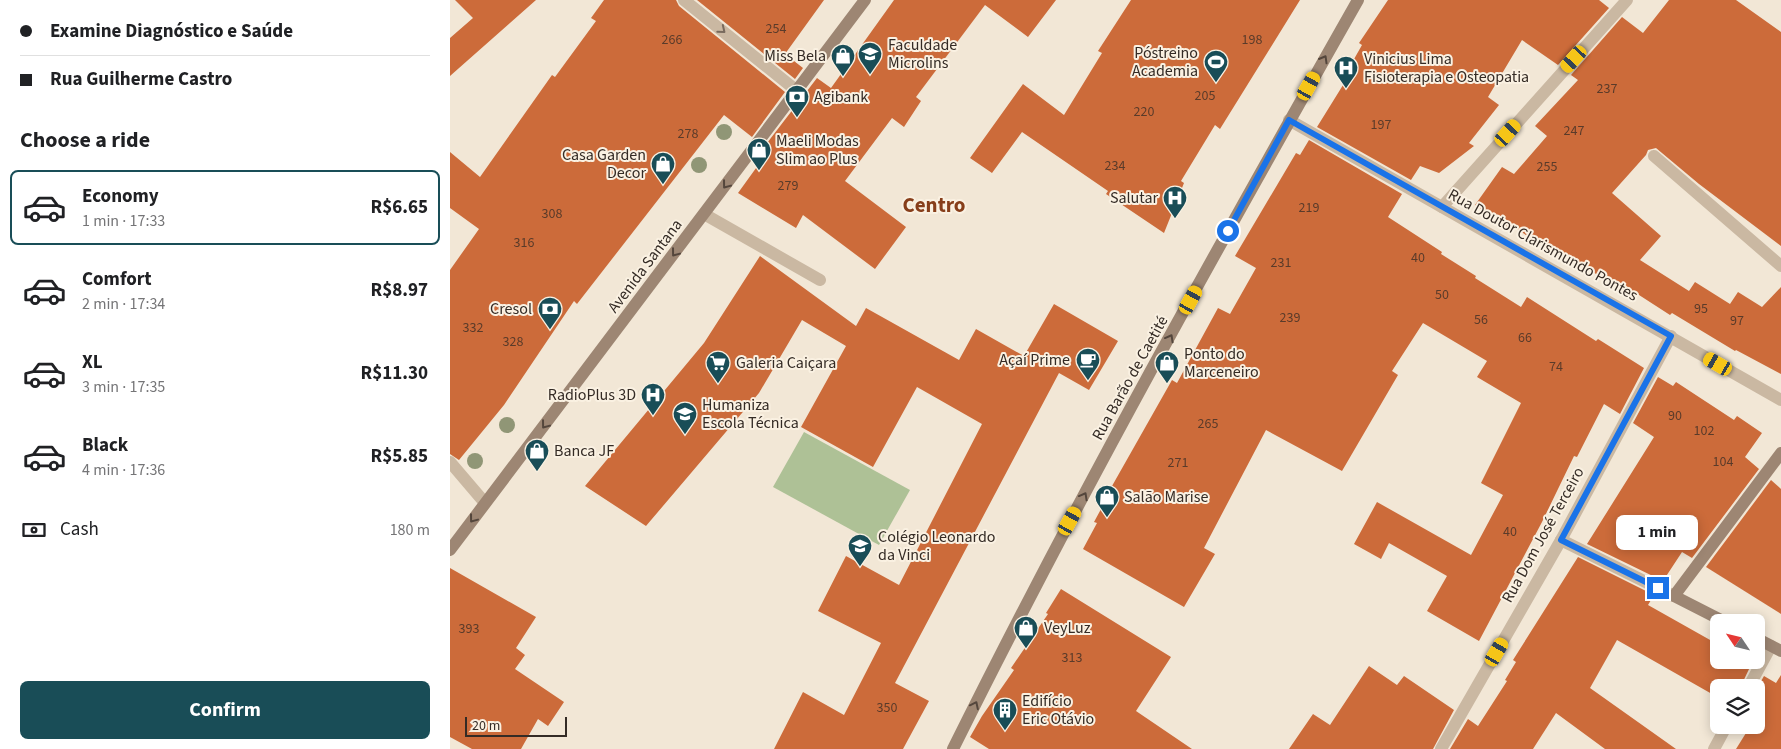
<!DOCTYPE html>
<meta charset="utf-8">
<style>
body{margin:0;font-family:"Source Sans 3",sans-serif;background:#f2f2f2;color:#202124;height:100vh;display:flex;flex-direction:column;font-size:19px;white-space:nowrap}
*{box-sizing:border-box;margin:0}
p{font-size:16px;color:#757577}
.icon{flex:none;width:28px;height:28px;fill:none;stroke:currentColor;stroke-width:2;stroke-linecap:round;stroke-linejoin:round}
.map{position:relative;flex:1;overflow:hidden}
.sheet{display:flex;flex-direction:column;background:#fff;width:450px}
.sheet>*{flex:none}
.banner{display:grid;align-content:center;height:110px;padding:0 20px;background:#fff}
.needle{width:32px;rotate:305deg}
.controls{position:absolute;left:1260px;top:614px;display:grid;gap:10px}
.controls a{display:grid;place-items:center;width:55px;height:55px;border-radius:8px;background:#fff;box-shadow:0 2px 12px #0003;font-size:25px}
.scale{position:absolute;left:15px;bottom:12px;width:102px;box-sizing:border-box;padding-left:5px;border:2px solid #342b25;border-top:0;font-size:14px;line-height:18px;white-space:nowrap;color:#342b25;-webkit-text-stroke:4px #faf1e2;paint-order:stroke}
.end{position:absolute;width:22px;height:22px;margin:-11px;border:6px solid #1a73e8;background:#fff;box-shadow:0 0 0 2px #fff}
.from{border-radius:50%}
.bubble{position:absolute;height:35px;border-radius:8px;background:#fff;box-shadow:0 2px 12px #0003;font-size:16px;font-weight:700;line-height:35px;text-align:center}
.car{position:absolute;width:15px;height:30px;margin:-15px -8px;border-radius:6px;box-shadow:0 0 4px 1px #0007;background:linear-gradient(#f5c518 24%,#345 0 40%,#f5c518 0 76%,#345 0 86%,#f5c518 0)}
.banner b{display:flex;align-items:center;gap:18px;height:48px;font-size:19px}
.banner b+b{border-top:1px solid #e0e0e0}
.banner i{width:12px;height:12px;background:#202124}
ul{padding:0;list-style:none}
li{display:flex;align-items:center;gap:15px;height:75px;margin:0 10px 8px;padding:0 10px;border:2px solid transparent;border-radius:8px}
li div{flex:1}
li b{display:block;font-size:19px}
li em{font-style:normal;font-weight:700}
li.current{border-color:#194d57}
li>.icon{width:45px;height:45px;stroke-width:1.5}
h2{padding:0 20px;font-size:22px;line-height:60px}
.pay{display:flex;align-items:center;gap:12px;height:55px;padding:0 20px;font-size:19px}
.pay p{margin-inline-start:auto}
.button{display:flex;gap:10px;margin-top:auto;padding:10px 20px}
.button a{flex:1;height:58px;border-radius:8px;background:#194d57;color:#fff;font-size:20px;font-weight:700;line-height:58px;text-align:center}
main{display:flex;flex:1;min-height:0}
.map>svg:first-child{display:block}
.green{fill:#aec196}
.building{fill:#cc6b3a}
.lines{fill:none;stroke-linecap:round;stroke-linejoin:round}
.lane{stroke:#cab8a2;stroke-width:12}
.street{stroke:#cab8a2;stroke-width:12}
.secondary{stroke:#9d8673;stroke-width:12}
.tree{fill:#909676}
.oneway{stroke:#786a5d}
.oneway2{stroke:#54463c}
.route{stroke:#1a73e8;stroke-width:6}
.labels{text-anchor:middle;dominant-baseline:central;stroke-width:4;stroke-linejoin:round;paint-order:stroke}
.number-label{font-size:14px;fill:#5a3b2a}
.poi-label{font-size:16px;fill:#342b25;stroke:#faf1e2;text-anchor:start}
.street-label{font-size:16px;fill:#342b25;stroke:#faf1e2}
.district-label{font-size:21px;font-weight:bold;fill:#873e1a;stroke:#faf1e2}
</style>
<main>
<section class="sheet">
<div class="banner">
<b><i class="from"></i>Examine Diagnóstico e Saúde</b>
<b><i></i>Rua Guilherme Castro</b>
</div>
<h2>Choose a ride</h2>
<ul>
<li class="current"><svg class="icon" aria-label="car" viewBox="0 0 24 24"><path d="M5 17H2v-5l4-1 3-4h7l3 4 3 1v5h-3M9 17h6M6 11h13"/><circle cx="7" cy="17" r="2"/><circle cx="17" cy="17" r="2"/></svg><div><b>Economy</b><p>1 min · 17:33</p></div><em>R$6.65</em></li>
<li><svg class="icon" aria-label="car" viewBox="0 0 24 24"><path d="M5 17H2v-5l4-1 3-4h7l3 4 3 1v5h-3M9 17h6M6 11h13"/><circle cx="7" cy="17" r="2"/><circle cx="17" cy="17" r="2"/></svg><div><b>Comfort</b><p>2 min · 17:34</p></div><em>R$8.97</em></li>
<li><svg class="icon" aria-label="car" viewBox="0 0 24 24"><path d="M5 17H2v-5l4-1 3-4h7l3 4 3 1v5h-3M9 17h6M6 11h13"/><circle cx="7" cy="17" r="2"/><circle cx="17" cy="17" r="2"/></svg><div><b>XL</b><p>3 min · 17:35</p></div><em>R$11.30</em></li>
<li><svg class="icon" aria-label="car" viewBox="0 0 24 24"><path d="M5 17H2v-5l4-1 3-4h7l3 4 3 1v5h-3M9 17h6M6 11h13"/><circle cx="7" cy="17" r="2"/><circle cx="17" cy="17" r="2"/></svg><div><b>Black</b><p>4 min · 17:36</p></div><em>R$5.85</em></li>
</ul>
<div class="pay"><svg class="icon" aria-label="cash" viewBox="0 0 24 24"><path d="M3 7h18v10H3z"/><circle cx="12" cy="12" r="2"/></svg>Cash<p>180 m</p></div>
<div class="button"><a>Confirm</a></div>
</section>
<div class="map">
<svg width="1331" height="749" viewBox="0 0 1331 749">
<rect width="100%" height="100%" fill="#f2e7d6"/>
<!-- green -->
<polygon class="green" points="354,432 460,490 429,545 323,487"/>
<!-- building -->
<g class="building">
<polygon points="5,0 86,0 0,76 0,38 23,18"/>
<polygon points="154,0 226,0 229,6 335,92 302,137 274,115 127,304 124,301 54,405 9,460 0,454 0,270 29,229 0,208 0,152 30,177 102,75 105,77 146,21 141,18"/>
<polygon points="247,0 374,0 335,54 353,68 345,79"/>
<polygon points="444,0 606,0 578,37 535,5 466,97 471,101 454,127 442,118 395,181 456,227 425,269 353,215 346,228 288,193 319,150 314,147 367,78 381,88"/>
<polygon points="681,0 850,0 770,129 765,125 731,181 734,183 714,233 656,194 658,191 572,132 542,173 520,158 573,84 614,115 652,53 648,51"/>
<polygon points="938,0 1149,0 1159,8 1108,65 1072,40 1038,97 1049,105 1019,143 1024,146 989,173 970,166 961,180 867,127 898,77 895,75 912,45 909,43"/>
<polygon points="1219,0 1286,0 1331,32 1331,246 1249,184 1206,148 1198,150 1196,155 1162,193 1211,236 1190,260 1239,291 1245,282 1280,304 1288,292 1312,307 1331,287 1331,374 1286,350 1285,351 1222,313 1220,315 1172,284 1169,288 1084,236 1082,239 1061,225 1059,228 1025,205 1052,167 1064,174 1097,136 1085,126 1128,80 1121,75 1172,17 1193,33"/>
<polygon points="859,140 952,194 938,217 992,252 991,254 1026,276 1025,278 1071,307 1077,297 1146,341 1148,339 1194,368 1170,414 1154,404 1127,457 1124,456 1092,522 1029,641 977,611 997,576 939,543 931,559 904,544 927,502 1021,555 1053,495 1031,483 1071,403 1027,377 1037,361 973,323 942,371 948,375 892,471 816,430 754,548 765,554 734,607 633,549 647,523 644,522 663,487 662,486 722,380 727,383 768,308 780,314 806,268 785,256 846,153 850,155"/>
<polygon points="310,256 406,326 416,308 509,360 526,329 574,356 604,304 668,341 639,390 609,373 445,683 479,701 453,749 324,749 353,692 394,715 431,643 368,611 396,556 449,585 532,424 467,387 423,467 351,427 396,346 352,320 309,393 196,526 135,486 254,343"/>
<polygon points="1208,377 1223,386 1226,382 1284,420 1287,416 1312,433 1295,457 1309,469 1242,558 1232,552 1213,581 1137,544 1204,437 1183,423"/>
<polygon points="1321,480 1331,489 1331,614 1256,567"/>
<polygon points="1128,557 1204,595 1198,605 1269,645 1269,660 1290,660 1300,667 1290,688 1269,688 1269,698 1167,640 1140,688 1226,749 1155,749 1106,713 1083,749 1000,749 1018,719 1028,726 1057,681 1055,680 1066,662 1063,660"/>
<polygon points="0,568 86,617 66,648 75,655 65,669 114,702 98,726 88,719 71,749 22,749 0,737"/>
<polygon points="611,589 721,657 686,711 742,749 539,749 520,737 532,716 564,670 561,668 598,614 596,613"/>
<polygon points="919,666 947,685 954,676 1004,710 983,749 839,749 863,714 880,725"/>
<polygon points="1331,675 1331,749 1286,749 1301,725 1306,725 1306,690 1314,676 1326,683"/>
</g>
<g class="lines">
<!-- lane -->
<polyline class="lane" points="254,214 370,280"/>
<!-- street -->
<g class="street">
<polyline points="234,0 347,91"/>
<polyline points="839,120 1331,400"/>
<polyline points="1204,156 1331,266"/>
<polyline points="992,207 1177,0"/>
<polyline points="0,462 35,503"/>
<polyline points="1111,540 1224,596"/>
<polyline points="1298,688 1321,646"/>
<polyline points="991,749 1111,540 1221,336"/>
<polyline points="1264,749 1277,725"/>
</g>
<!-- secondary -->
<g class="secondary">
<polyline points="0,550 415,0"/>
<polyline points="1275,622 1224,596 1331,453"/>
<polyline points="1306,638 1331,651"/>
<path d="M503,749c126,-254 265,-502 405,-749"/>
</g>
</g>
<!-- trees -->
<g class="tree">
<circle cx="274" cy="132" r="8"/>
<circle cx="249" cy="165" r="8"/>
<circle cx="57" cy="425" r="8"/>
<circle cx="25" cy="461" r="8"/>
</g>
<!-- one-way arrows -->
<defs><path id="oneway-chevron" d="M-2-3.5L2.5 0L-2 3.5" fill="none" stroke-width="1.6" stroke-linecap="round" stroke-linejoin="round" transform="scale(1.25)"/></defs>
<use class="oneway" href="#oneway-chevron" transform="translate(272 30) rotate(39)"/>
<g class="oneway2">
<use href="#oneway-chevron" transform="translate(874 59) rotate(-60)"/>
<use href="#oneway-chevron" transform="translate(276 185) rotate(127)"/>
<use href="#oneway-chevron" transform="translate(225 253) rotate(127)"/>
<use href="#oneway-chevron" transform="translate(720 338) rotate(-61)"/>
<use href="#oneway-chevron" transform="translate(95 425) rotate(127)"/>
<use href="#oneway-chevron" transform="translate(634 496) rotate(-61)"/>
<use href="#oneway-chevron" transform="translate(23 519) rotate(127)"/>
<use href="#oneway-chevron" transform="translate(525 705) rotate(-64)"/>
</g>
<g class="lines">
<!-- route -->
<polyline class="route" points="778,231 839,120 1221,336 1111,540 1208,588"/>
</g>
<!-- icons -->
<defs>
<symbol id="university-pin" viewBox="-11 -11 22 30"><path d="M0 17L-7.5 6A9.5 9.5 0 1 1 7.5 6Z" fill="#194d57" stroke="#faf1e2"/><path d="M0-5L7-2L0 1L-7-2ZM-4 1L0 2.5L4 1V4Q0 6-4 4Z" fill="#fff"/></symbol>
<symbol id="shop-pin" viewBox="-11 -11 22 30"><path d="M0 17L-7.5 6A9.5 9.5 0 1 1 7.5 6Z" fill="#194d57" stroke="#faf1e2"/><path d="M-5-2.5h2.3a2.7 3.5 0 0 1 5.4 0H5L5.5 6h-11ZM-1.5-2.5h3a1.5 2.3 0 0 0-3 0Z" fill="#fff"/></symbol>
<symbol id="stadium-pin" viewBox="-11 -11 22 30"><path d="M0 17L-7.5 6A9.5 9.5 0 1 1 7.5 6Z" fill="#194d57" stroke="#faf1e2"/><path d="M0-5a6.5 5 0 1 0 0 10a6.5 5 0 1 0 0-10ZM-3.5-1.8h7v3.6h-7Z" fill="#fff"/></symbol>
<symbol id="hospital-pin" viewBox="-11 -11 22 30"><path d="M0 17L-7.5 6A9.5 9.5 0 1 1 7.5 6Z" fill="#194d57" stroke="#faf1e2"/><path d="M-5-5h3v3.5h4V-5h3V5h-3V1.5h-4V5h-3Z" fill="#fff"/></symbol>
<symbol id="bank-pin" viewBox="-11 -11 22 30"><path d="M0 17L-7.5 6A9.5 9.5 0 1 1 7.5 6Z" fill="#194d57" stroke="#faf1e2"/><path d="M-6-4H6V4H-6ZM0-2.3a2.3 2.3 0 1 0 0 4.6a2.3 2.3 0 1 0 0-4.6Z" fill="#fff"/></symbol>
<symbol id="cafe-pin" viewBox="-11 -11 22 30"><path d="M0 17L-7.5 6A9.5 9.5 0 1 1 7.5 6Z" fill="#194d57" stroke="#faf1e2"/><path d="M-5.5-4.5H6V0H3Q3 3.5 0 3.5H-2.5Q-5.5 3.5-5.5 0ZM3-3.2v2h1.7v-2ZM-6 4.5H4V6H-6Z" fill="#fff"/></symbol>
<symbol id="supermarket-pin" viewBox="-11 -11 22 30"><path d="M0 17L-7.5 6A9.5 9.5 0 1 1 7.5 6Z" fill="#194d57" stroke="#faf1e2"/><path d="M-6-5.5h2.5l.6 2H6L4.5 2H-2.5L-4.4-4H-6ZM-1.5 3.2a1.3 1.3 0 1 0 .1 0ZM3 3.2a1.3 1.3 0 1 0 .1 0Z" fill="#fff"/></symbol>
<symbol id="school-pin" viewBox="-11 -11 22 30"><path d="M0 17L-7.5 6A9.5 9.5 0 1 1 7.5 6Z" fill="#194d57" stroke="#faf1e2"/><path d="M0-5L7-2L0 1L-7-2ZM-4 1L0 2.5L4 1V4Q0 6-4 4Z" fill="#fff"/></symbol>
<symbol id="building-pin" viewBox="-11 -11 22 30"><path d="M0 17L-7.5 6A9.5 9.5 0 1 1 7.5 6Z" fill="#194d57" stroke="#faf1e2"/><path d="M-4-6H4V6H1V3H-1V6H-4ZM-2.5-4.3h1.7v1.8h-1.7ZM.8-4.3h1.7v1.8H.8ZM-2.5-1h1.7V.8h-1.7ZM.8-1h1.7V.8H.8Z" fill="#fff"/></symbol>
</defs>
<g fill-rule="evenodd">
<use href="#university-pin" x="406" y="40" width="28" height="38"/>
<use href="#shop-pin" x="379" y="42" width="28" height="38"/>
<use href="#stadium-pin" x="752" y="48" width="28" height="38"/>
<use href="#hospital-pin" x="882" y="54" width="28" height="38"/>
<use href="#bank-pin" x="333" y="83" width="28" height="38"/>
<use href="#shop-pin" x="295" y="136" width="28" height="38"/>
<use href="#shop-pin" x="199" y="150" width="28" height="38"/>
<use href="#hospital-pin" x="711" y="184" width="28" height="38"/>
<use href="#bank-pin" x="86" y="295" width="28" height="38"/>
<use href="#cafe-pin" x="624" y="346" width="28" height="38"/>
<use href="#supermarket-pin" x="254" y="349" width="28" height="38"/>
<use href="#shop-pin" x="703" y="349" width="28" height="38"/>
<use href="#hospital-pin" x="189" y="381" width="28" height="38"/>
<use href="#university-pin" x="221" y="400" width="28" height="38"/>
<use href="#shop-pin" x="73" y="437" width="28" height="38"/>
<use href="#shop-pin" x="643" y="483" width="28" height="38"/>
<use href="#school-pin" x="396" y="532" width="28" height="38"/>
<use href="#shop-pin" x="562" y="614" width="28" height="38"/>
<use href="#building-pin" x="541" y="696" width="28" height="38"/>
</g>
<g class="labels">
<!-- number labels -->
<g class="number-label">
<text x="326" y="29">254</text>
<text x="222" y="40">266</text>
<text x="802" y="40">198</text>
<text x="1157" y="89">237</text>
<text x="755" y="96">205</text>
<text x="694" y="112">220</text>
<text x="931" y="125">197</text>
<text x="1124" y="131">247</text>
<text x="238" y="134">278</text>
<text x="665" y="166">234</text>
<text x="1097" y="167">255</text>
<text x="338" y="186">279</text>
<text x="859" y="208">219</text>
<text x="102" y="214">308</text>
<text x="74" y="243">316</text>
<text x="968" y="258">40</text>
<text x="831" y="263">231</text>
<text x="992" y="295">50</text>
<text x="1251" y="309">95</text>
<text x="840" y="318">239</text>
<text x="1031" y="320">56</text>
<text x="1287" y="321">97</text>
<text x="23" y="328">332</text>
<text x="1075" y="338">66</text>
<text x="63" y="342">328</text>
<text x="1106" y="367">74</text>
<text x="1225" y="416">90</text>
<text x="758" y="424">265</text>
<text x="1254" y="431">102</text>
<text x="1273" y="462">104</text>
<text x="728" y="463">271</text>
<text x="1060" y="532">40</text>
<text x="19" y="629">393</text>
<text x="622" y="658">313</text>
<text x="437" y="708">350</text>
</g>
<!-- poi labels -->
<g class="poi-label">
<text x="438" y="45">Faculdade<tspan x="438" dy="18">Microlins</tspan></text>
<text x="748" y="53" text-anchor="end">Póstreino<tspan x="748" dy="18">Academia</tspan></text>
<text x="376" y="56" text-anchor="end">Miss Bela</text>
<text x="914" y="59">Vinicius Lima<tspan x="914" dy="18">Fisioterapia e Osteopatia</tspan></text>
<text x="364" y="97">Agibank</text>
<text x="326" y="141">Maeli Modas<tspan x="326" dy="18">Slim ao Plus</tspan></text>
<text x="196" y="155" text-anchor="end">Casa Garden<tspan x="196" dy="18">Decor</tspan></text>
<text x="708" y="198" text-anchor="end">Salutar</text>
<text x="82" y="309" text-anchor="end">Cresol</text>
<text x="734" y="354">Ponto do<tspan x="734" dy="18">Marceneiro</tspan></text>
<text x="620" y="360" text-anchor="end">Açaí Prime</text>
<text x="286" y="363">Galeria Caiçara</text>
<text x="186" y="395" text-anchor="end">RadioPlus 3D</text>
<text x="252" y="405">Humaniza<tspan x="252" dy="18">Escola Técnica</tspan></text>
<text x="104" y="451">Banca JF</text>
<text x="674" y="497">Salão Marise</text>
<text x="428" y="537">Colégio Leonardo<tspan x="428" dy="18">da Vinci</tspan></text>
<text x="594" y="628">VeyLuz</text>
<text x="572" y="701">Edifício<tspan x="572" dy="18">Eric Otávio</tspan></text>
</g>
<!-- street labels -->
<g class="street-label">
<text transform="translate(1093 245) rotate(29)">Rua Doutor Clarismundo Pontes</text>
<text transform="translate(195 266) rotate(-53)">Avenida Santana</text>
<text transform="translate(680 378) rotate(-61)">Rua Barão de Caetité</text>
<text transform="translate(1093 535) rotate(-61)">Rua Dom José Terceiro</text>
</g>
<!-- district labels -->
<g class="district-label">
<text x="484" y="205">Centro</text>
</g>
</g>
</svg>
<div class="controls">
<a><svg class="needle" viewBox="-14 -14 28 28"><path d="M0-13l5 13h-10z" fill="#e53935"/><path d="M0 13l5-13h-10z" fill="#757577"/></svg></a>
<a><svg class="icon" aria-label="layers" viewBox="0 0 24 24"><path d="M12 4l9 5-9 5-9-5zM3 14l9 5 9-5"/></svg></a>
</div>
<div class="scale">20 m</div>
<i class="end from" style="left:778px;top:231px"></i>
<i class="end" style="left:1208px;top:588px"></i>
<div class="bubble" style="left:1166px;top:515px;width:82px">1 min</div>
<i class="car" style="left:1124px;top:59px;rotate:222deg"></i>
<i class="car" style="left:859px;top:86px;rotate:29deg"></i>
<i class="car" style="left:1058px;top:133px;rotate:42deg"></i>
<i class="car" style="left:741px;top:300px;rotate:29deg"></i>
<i class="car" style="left:1268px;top:364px;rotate:300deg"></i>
<i class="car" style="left:620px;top:521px;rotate:29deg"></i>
<i class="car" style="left:1047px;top:652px;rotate:30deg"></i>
</div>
</main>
